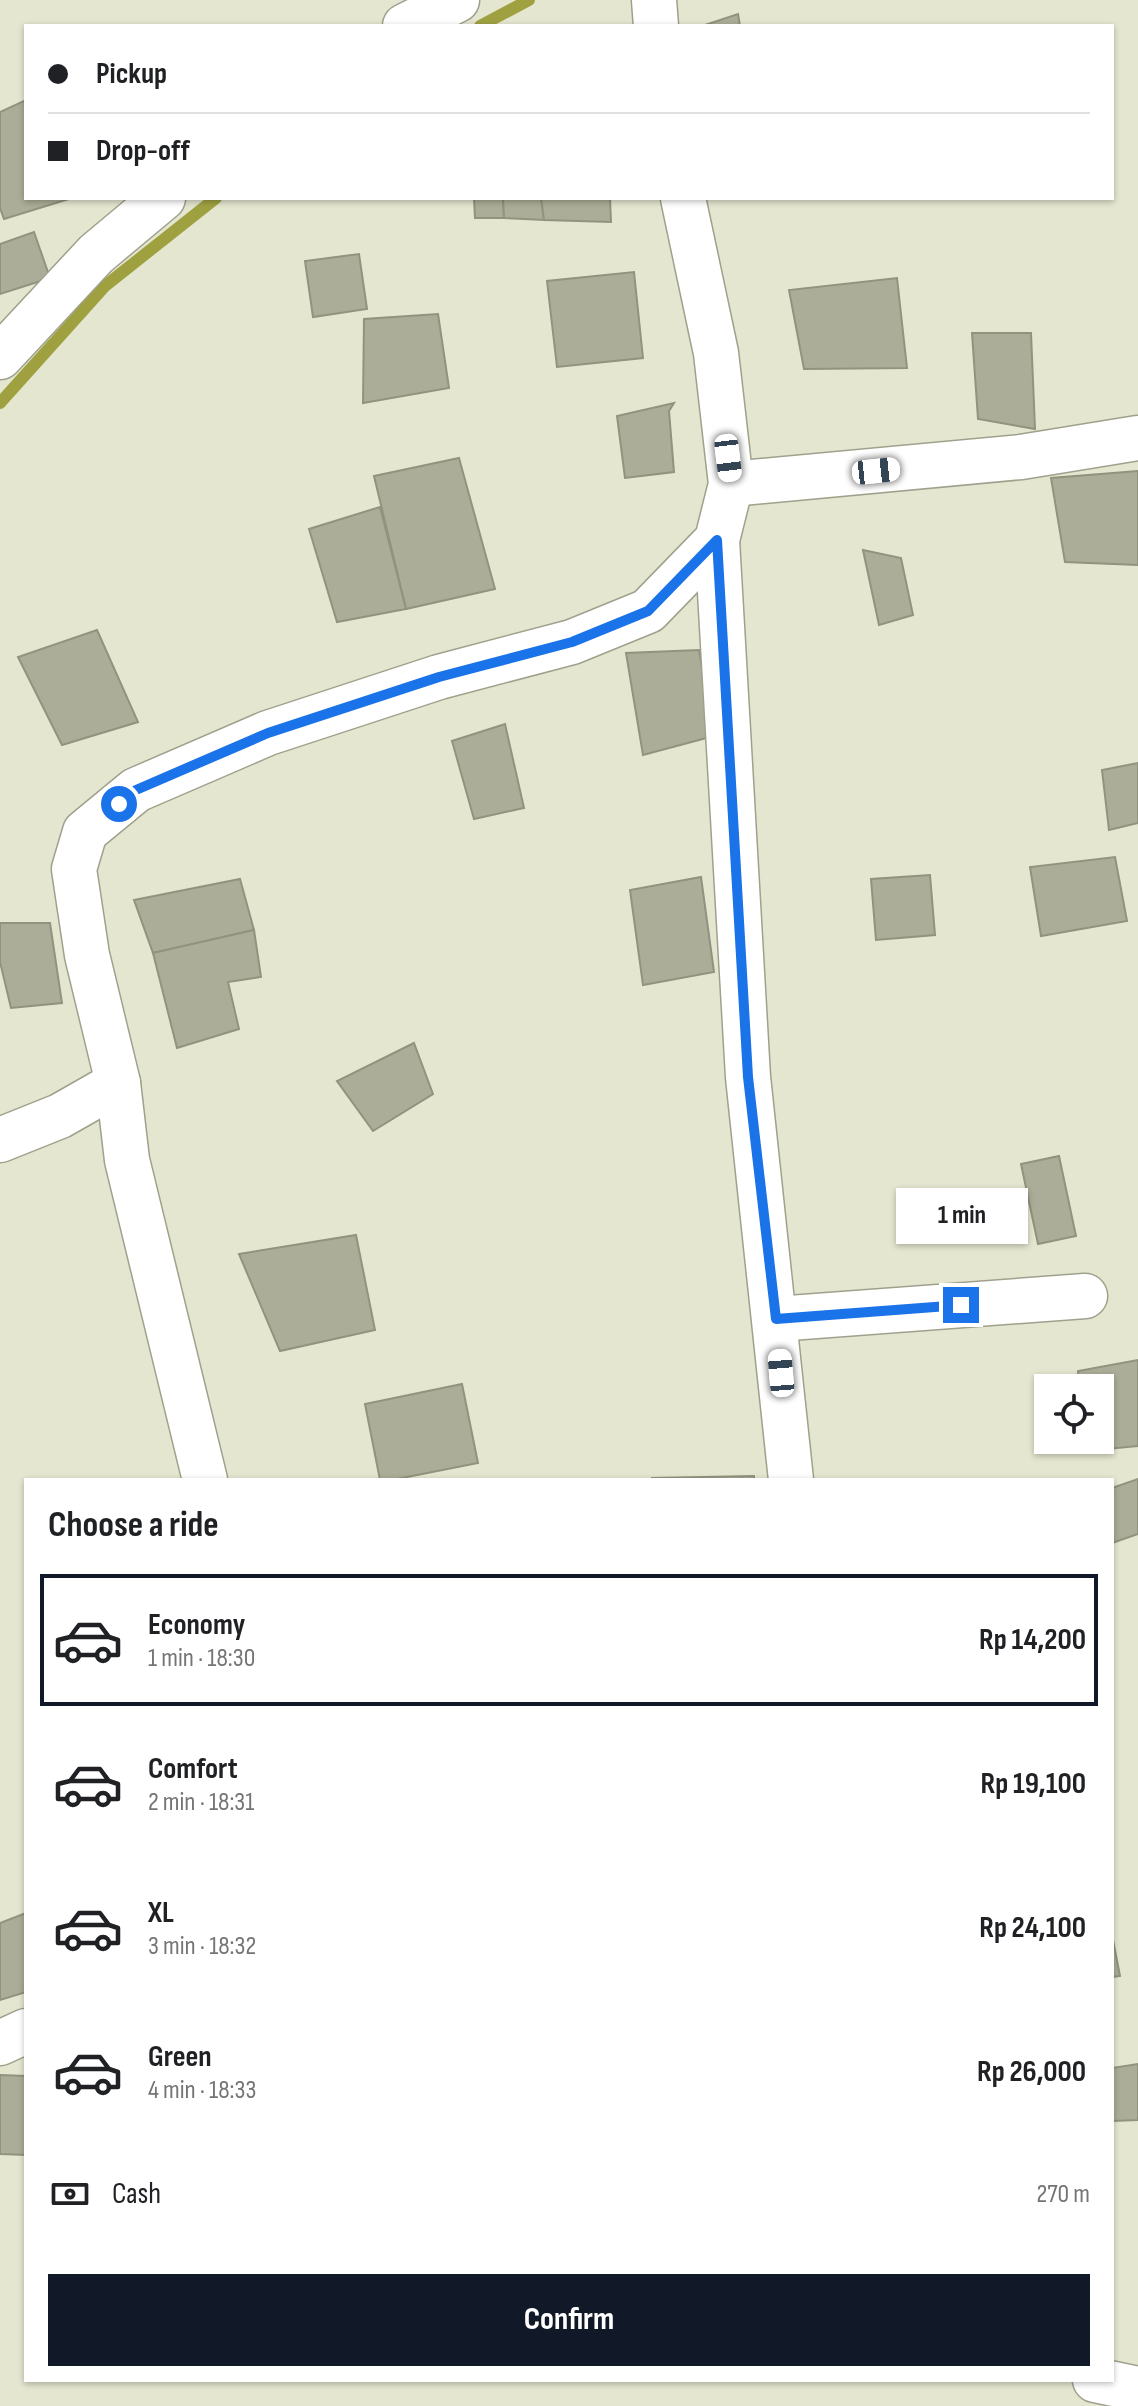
<!DOCTYPE html>
<meta charset="utf-8">
<style>
body{margin:0;font-family:"Sofia Sans Condensed",sans-serif;background:#f6f6f6;color:#202124;height:100vh;display:flex;flex-direction:column;font-size:30px;white-space:nowrap}
*{box-sizing:border-box;margin:0}
p{font-size:26px;color:#757577}
.icon{flex:none;width:44px;height:44px;fill:none;stroke:currentColor;stroke-width:2;stroke-linecap:round;stroke-linejoin:round}
.map{position:relative;flex:1;overflow:hidden}
.side{position:absolute;left:24px;top:1478px;width:1090px;height:904px;display:flex;flex-direction:column;background:#fff;border-radius:0px;box-shadow:0 2px 6px #0004}
.side>*{flex:none}
.top-card{position:absolute;left:24px;top:24px;width:1090px;height:176px;border-radius:0px;box-shadow:0 2px 6px #0004;display:grid;align-content:center;height:176px;padding:0 24px;background:#fff}
.fabs{position:absolute;left:1034px;top:1374px;display:grid;gap:16px}
.fabs a{display:grid;place-items:center;width:80px;height:80px;border-radius:0px;background:#fff;box-shadow:0 2px 6px #0004;font-size:40px}
.end{position:absolute;width:36px;height:36px;margin:-18px;border:10px solid #1a73e8;background:#fff;box-shadow:0 0 0 4px #fff}
.from{border-radius:50%}
.bubble{position:absolute;height:56px;border-radius:0px;background:#fff;box-shadow:0 2px 6px #0004;font-size:26px;font-weight:700;line-height:56px;text-align:center}
.car{position:absolute;width:24px;height:48px;margin:-24px -12px;border-radius:10px;box-shadow:0 0 6px 2px #0007;background:linear-gradient(#fff 24%,#345 0 40%,#fff 0 76%,#345 0 86%,#fff 0)}
.top-card b{display:flex;align-items:center;gap:28px;height:76px;font-size:30px}
.top-card b+b{border-top:2px solid #e0e0e0}
.top-card i{width:20px;height:20px;background:#202124}
ul{padding:0;list-style:none}
li{display:flex;align-items:center;gap:24px;height:132px;margin:0 16px 12px;padding:0 8px;border:4px solid transparent;border-radius:0px}
li div{flex:1}
li b{display:block;font-size:30px}
li em{font-style:normal;font-weight:700}
li.current{border-color:#111827}
li>.icon{width:72px;height:72px;stroke-width:1.5}
h2{padding:0 24px;font-size:36px;line-height:96px}
.pay{display:flex;align-items:center;gap:20px;height:88px;padding:0 24px;font-size:30px}
.pay p{margin-inline-start:auto}
.button{display:flex;gap:16px;margin-top:auto;padding:16px 24px}
.button a{flex:1;height:92px;border-radius:0px;background:#111827;color:#fff;font-size:32px;font-weight:700;line-height:92px;text-align:center}
.map>svg:first-child{display:block}
.lines{fill:none;stroke-linecap:round;stroke-linejoin:round}
.stream{stroke:#9fa141;stroke-width:12}
.building{fill:#acad98;stroke:#92937e;stroke-width:2}
.minor-casing{stroke:#a0a18c;stroke-width:47}
.minor{stroke:#fff;stroke-width:44}
.route{stroke:#1a73e8;stroke-width:10}
</style>
<div class="map">
<svg width="1138" height="2406" viewBox="0 0 1138 2406">
<rect width="100%" height="100%" fill="#e5e6d0"/>
<g class="lines">
<!-- stream -->
<g class="stream">
<polyline points="480,26 529,0"/>
<polyline points="0,403 105,286 216,198"/>
</g>
</g>
<!-- building -->
<g class="building">
<polygon points="738,14 740,26 702,26"/>
<polygon points="26,100 26,198 72,198 4,219 0,208 0,112"/>
<polygon points="474,198 503,198 504,218 475,218"/>
<polygon points="503,198 541,198 544,220 504,218"/>
<polygon points="541,198 610,198 611,222 544,220"/>
<polygon points="34,232 50,278 0,294 0,244"/>
<polygon points="359,254 367,309 313,317 305,261"/>
<polygon points="634,272 643,358 557,367 547,281"/>
<polygon points="897,278 907,368 804,369 789,290"/>
<polygon points="438,314 449,388 363,403 364,319"/>
<polygon points="972,333 1031,333 1035,429 978,419"/>
<polygon points="674,403 669,411 674,472 625,478 617,416"/>
<polygon points="459,458 495,589 406,609 374,476"/>
<polygon points="1138,471 1138,565 1065,562 1051,478"/>
<polygon points="380,507 406,609 337,622 309,529"/>
<polygon points="863,550 901,558 913,615 879,625"/>
<polygon points="97,630 138,722 62,745 18,657"/>
<polygon points="699,650 714,736 643,755 626,653"/>
<polygon points="505,724 524,808 474,819 452,741"/>
<polygon points="1138,763 1138,823 1109,830 1102,770"/>
<polygon points="1115,857 1127,921 1041,936 1030,867"/>
<polygon points="930,875 935,935 876,940 871,879"/>
<polygon points="701,877 714,972 643,985 630,890"/>
<polygon points="240,879 254,930 153,953 134,900"/>
<polygon points="0,923 50,923 62,1003 11,1008 0,962"/>
<polygon points="254,930 261,977 228,982 239,1029 177,1048 153,953"/>
<polygon points="414,1043 433,1094 373,1131 337,1081"/>
<polygon points="1059,1156 1076,1236 1038,1244 1021,1164"/>
<polygon points="356,1235 375,1330 280,1351 239,1254"/>
<polygon points="1138,1360 1138,1446 1086,1451 1085,1440 1100,1440 1100,1388 1079,1388 1078,1371"/>
<polygon points="462,1384 478,1463 392,1480 380,1480 365,1404"/>
<polygon points="754,1476 754,1480 651,1478"/>
<polygon points="1138,1479 1138,1534 1112,1543 1112,1488"/>
<polygon points="26,1913 26,1992 0,2000 0,1923"/>
<polygon points="1112,1935 1120,1976 1112,1977"/>
<polygon points="1138,2064 1138,2120 1112,2121 1112,2068"/>
<polygon points="0,2075 26,2076 26,2155 0,2154"/>
</g>
<g class="lines">
<defs>
<g id="minor">
<polyline points="654,0 656,26"/>
<polyline points="405,26 457,0"/>
<polyline points="0,357 96,254 163,198"/>
<polyline points="731,484 1021,457 1138,438"/>
<polyline points="717,540 748,1077 791,1480"/>
<polyline points="118,1083 127,1160 205,1480"/>
<polyline points="0,1140 60,1116 118,1083 87,955 74,869 85,832 136,790 268,733 439,677 572,642 648,611 717,540 731,484 716,353 683,198"/>
<polyline points="776,1319 1085,1296"/>
<polyline points="0,2043 26,2031"/>
<polyline points="1095,2380 1138,2389"/>
</g>
</defs>
<!-- minor casing -->
<use href="#minor" class="minor-casing"/>
<!-- minor -->
<use href="#minor" class="minor"/>
</g>
<g class="lines">
<!-- route -->
<polyline class="route" points="119,804 136,790 268,733 439,677 572,642 648,611 717,540 748,1077 776,1319 961,1305"/>
</g>
</svg>
<div class="fabs">
<a><svg class="icon" aria-label="locate" viewBox="0 0 24 24"><circle cx="12" cy="12" r="6"/><path d="M12 2v4M12 18v4M2 12h4M18 12h4"/></svg></a>
</div>
<i class="end from" style="left:119px;top:804px"></i>
<i class="end" style="left:961px;top:1305px"></i>
<div class="bubble" style="left:896px;top:1188px;width:132px">1 min</div>
<i class="car" style="left:728px;top:458px;rotate:173deg"></i>
<i class="car" style="left:876px;top:471px;rotate:84deg"></i>
<i class="car" style="left:781px;top:1373px;rotate:355deg"></i>
<div class="top-card">
<b><i class="from"></i>Pickup</b>
<b><i></i>Drop-off</b>
</div>
<section class="side">
<h2>Choose a ride</h2>
<ul>
<li class="current"><svg class="icon" aria-label="car" viewBox="0 0 24 24"><path d="M5 17H2v-5l4-1 3-4h7l3 4 3 1v5h-3M9 17h6M6 11h13"/><circle cx="7" cy="17" r="2"/><circle cx="17" cy="17" r="2"/></svg><div><b>Economy</b><p>1 min · 18:30</p></div><em>Rp 14,200</em></li>
<li><svg class="icon" aria-label="car" viewBox="0 0 24 24"><path d="M5 17H2v-5l4-1 3-4h7l3 4 3 1v5h-3M9 17h6M6 11h13"/><circle cx="7" cy="17" r="2"/><circle cx="17" cy="17" r="2"/></svg><div><b>Comfort</b><p>2 min · 18:31</p></div><em>Rp 19,100</em></li>
<li><svg class="icon" aria-label="car" viewBox="0 0 24 24"><path d="M5 17H2v-5l4-1 3-4h7l3 4 3 1v5h-3M9 17h6M6 11h13"/><circle cx="7" cy="17" r="2"/><circle cx="17" cy="17" r="2"/></svg><div><b>XL</b><p>3 min · 18:32</p></div><em>Rp 24,100</em></li>
<li><svg class="icon" aria-label="car" viewBox="0 0 24 24"><path d="M5 17H2v-5l4-1 3-4h7l3 4 3 1v5h-3M9 17h6M6 11h13"/><circle cx="7" cy="17" r="2"/><circle cx="17" cy="17" r="2"/></svg><div><b>Green</b><p>4 min · 18:33</p></div><em>Rp 26,000</em></li>
</ul>
<div class="pay"><svg class="icon" aria-label="cash" viewBox="0 0 24 24"><path d="M3 7h18v10H3z"/><circle cx="12" cy="12" r="2"/></svg>Cash<p>270 m</p></div>
<div class="button"><a>Confirm</a></div>
</section>
</div>
